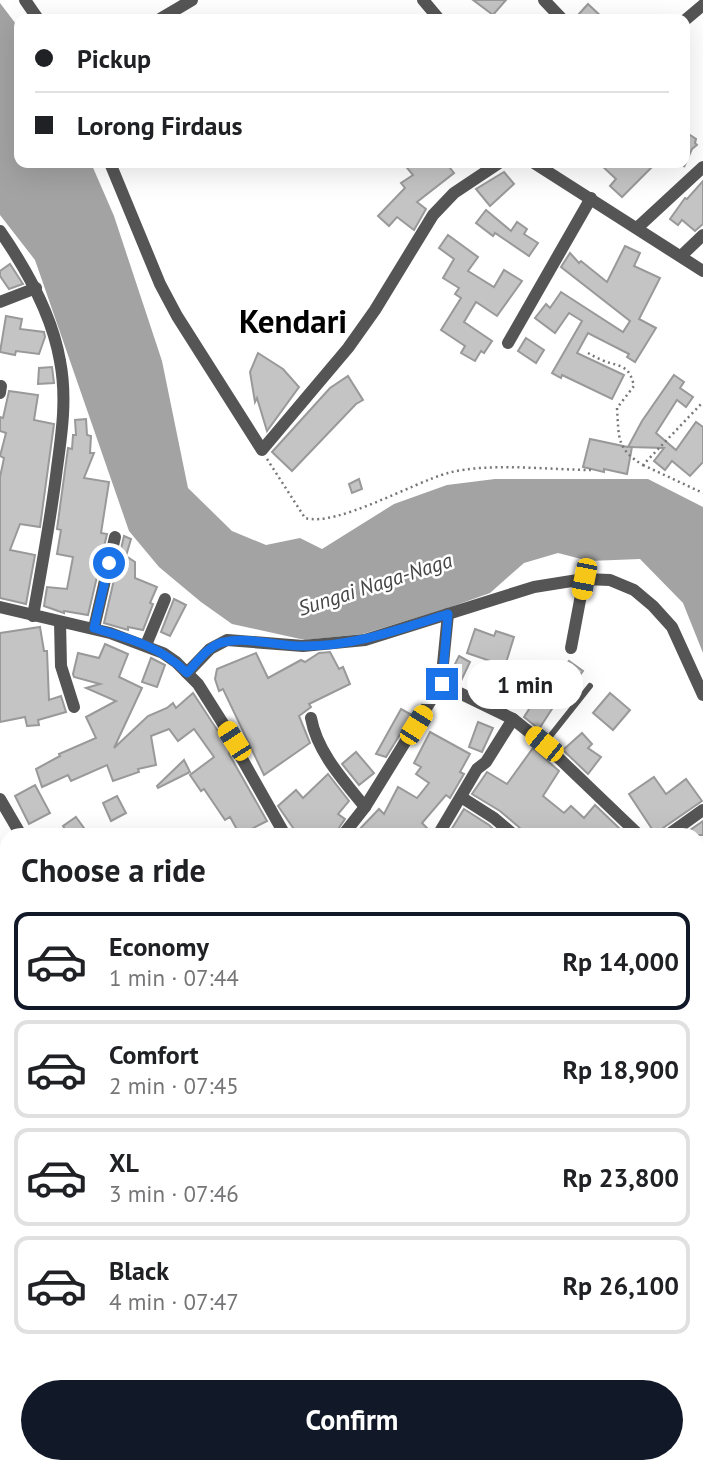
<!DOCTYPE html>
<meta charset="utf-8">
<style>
body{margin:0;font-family:"PT Sans",sans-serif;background:#f6f6f6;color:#202124;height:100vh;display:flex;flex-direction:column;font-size:26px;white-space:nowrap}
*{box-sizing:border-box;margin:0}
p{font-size:23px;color:#757577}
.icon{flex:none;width:38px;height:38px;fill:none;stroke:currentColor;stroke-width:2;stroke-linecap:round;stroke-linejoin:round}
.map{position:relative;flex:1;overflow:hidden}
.panel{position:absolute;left:0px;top:828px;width:704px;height:646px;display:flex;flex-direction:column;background:#fff;border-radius:21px 21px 0 0;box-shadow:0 7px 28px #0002}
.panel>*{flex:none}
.hud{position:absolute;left:14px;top:14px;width:676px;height:154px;border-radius:14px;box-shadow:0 7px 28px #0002;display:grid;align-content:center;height:154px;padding:0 21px;background:#fff}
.end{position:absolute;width:32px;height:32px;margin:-16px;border:9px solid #1a73e8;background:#fff;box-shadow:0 0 0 4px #fff}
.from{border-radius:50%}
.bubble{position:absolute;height:49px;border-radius:24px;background:#fff;box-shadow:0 7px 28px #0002;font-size:23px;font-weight:800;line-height:49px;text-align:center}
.car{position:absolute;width:21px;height:42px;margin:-21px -10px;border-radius:9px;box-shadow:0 0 5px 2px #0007;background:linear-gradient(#f5c518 24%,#345 0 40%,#f5c518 0 76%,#345 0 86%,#f5c518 0)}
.hud b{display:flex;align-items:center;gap:24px;height:66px;font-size:26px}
.hud b+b{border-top:2px solid #e0e0e0}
.hud i{width:18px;height:18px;background:#202124}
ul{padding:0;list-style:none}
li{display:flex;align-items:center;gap:21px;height:98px;margin:0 14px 10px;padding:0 7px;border:4px solid #e0e0e0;border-radius:14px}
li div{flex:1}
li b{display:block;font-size:26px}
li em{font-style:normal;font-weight:800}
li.on{border-color:#111827}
li>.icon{width:63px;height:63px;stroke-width:1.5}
h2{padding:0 21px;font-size:32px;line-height:84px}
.cta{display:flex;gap:14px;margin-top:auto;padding:14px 21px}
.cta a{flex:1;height:80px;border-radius:42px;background:#111827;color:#fff;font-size:28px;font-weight:800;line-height:80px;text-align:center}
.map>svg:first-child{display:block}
.water{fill:#a3a3a3}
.building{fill:#c4c4c4;stroke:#999;stroke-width:2}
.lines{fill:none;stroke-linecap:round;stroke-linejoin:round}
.trunk-casing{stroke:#dbdbdb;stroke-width:23}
.path{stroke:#777;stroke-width:2.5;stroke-dasharray:2 3.5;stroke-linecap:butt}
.service{stroke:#555;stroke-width:6}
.minor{stroke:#555;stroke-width:12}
.secondary{stroke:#222;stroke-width:14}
.trunk{stroke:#000;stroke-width:19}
.route{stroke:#1a73e8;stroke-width:9}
.labels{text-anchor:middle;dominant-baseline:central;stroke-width:5;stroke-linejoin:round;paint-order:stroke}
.water-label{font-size:21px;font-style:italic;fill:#444;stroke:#fff}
.town-label{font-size:33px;font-weight:bold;fill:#000;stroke:#fff}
</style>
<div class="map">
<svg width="703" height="1472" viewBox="0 0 703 1472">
<rect width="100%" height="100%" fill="#fff"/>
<!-- water -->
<polygon class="water" points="0,3 19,28 19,163 91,163 114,216 162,361 188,488 232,531 266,545 300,538 322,549 394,504 447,485 495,479 648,479 703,507 703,653 683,603 640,559 589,561 558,553 524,563 490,593 448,608 363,634 305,640 232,624 201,602 159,567 129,531 35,260 0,215"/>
<!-- building -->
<g class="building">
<polygon points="473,0 506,0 493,15"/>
<polygon points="588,4 604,19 585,19 579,14"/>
<polygon points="684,131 696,139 695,143 697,145 692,149 684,167"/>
<polygon points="403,163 446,163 454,173 417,202 426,209 414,230 397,217 389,226 378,216 405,188 401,183 413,175"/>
<polygon points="599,163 656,163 622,197 610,186 616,179"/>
<polygon points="504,172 514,184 490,206 476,189"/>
<polygon points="703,181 703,224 695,231 682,220 678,225 670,219 685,198 687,199"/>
<polygon points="486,210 511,231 517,222 527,229 524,234 538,243 529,256 495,233 493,236 476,223"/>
<polygon points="448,235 478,257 468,271 494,287 504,270 522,281 497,316 476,302 464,322 492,341 484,353 481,351 475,361 461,353 465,346 441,330 461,298 455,294 459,288 443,278 454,259 439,248"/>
<polygon points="625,246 640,253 634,266 660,278 639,319 656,328 635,362 627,357 629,354 588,333 577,353 624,375 612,399 562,375 561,378 552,373 582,321 569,313 555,333 535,318 546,304 550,308 561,292 623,332 630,321 561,267 570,253 579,263 581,261 607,282"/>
<polygon points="10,264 23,284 9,289 0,276 0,271"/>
<polygon points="6,316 22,319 20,329 44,332 45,337 39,354 16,351 15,355 0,352"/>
<polygon points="526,338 544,350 536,363 518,351"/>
<polygon points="258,353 283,369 299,387 267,431 257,398 255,402 250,372"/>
<polygon points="52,367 54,383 38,384 39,368"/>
<polygon points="674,375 684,382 680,388 693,397 686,407 677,400 656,433 676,450 696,422 703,427 703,462 690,476 672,461 665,470 654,461 664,448 629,447 632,447 627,474 604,469 604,472 583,467 590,439 628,447 642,421"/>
<polygon points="348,376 363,400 356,404 292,471 272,452 330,388"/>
<polygon points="9,391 38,395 34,420 54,424 40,527 20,524 10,550 35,555 26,604 0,598 0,477 4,458 0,456 6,433 0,431 0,417 3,418"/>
<polygon points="86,419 87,435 91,436 90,453 94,453 84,478 109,482 101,533 107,534 88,615 64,611 64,613 44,606 47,587 67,589 73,557 57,554 61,530 57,529 68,448 72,449 73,435 76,435 75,420"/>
<polygon points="359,479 362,489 352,493 349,484"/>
<polygon points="124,536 131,539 126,556 135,562 135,578 157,587 150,603 153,604 143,630 128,627 128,630 104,623"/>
<polygon points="174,599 186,605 170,636 161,632"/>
<polygon points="40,627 44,651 47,651 49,700 61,696 66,712 38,720 39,725 27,726 25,717 0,722 0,633"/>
<polygon points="475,629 494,636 496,631 514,637 505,666 467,653"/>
<polygon points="105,644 128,654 119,677 142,688 114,748 148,716 167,708 173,703 176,708 193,693 229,748 229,754 267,821 240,835 230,817 225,820 204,789 201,791 190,775 214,757 194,729 178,741 169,729 151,736 156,765 138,769 139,772 113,781 107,765 71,781 68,775 42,787 36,769 60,756 59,754 96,738 86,717 116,701 86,688 100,684 74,677 73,674 78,653 99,658"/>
<polygon points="330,652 339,669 343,667 350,684 309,704 311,707 299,716 310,743 264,775 223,689 219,691 215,679 217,669 256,653 268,678 301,660 305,662 319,653"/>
<polygon points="459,656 470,662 460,683 450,679 451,672"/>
<polygon points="151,658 165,665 157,687 142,682"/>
<polygon points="569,661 583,671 564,697 561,695 539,729 524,717 540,692 544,695"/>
<polygon points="610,693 630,710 613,730 593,713"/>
<polygon points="401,709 412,715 386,757 376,754"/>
<polygon points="478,722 493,728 482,752 469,747"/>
<polygon points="430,732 470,754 460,772 464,774 450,798 446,795 422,823 430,831 429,835 354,835 379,809 384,814 398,787 417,798 429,783 416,774 421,767 414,763"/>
<polygon points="582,733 592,744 588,748 601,757 588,774 563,750"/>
<polygon points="533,748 559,771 543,796 564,813 571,806 584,818 595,805 619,828 612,835 523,835 520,828 500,811 472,794 487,772 507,784"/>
<polygon points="356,752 374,773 359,785 342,764"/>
<polygon points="184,760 190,772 158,788 157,786"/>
<polygon points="328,774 349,801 338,814 345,819 334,835 298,835 278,806 296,790 303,798"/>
<polygon points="654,777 666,794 686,779 702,801 663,828 659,835 656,835 629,794"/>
<polygon points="35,785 50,813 29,824 15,796"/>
<polygon points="117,796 126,813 111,821 103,803"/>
<polygon points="464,809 489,825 500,835 448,835"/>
<polygon points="76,817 89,835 69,835 63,826"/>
<polygon points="703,821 703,835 683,835"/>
</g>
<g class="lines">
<defs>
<g id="trunk">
<polyline points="696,1195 703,1196"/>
<polyline points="696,1212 703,1212"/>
<polyline points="303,1472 308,1466"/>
<polyline points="333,1472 338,1466"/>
</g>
</defs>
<!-- trunk casing -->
<use href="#trunk" class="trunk-casing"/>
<!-- path -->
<g class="path">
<path d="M588,353c7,4 15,8 22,10 16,4 20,7 24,23l-17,22c2,29 -1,41 26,57l60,-63"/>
<path d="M267,459l38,59c32,9 107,-35 143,-45 41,-11 102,-3 145,-3"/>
<polyline points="643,465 703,493"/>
</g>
<!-- service -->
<polyline class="service" points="544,744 590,686"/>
<!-- minor -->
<g class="minor">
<polyline points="25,0 38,19"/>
<polyline points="423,0 439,19"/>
<polyline points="544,0 562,19"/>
<polyline points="160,19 192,0"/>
<polyline points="684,21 703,5"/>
<polyline points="110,163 160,284 177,316 262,450 348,348 375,310 433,215 454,193 499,163"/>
<polyline points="534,163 703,271"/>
<polyline points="637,228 703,167"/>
<path d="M0,231c27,39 52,83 60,130 7,36 2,71 -3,107 -6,49 -15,98 -24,148"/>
<polyline points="681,256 703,235"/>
<polyline points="0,302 36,288"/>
<polyline points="508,343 591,198"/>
<polyline points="0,393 1,386"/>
<polyline points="0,607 110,633 163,653 176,662 198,684 234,741"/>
<polyline points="60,622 61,666 74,707"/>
<polyline points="94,628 115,537"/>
<polyline points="146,645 165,599"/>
<polyline points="571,648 584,579"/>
<polyline points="187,673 210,649 227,640 303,646 365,640 534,587 584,579 610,580 634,590 653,606 672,627 703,695"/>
<polyline points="441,684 513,719"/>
<path d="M311,718c6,34 33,63 54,89"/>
<polyline points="237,750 285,835"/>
<polyline points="461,797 494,818 514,835"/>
<polyline points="0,799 21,835"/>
<polyline points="343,835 365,807 441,684 448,614"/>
<polyline points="438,835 477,769 486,762 513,719 544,744 639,835"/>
<polyline points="668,835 703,810"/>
<polyline points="0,868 7,863"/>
<polyline points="696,1002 703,1003"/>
<polyline points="0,1159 7,1151"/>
<polyline points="220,1466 225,1472"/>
<polyline points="51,1472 56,1466"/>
</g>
<!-- secondary -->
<g class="secondary">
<polyline points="0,1083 7,1089"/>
<polyline points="0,1112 7,1117"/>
<polyline points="443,1466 450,1472"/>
<polyline points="487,1466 493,1472"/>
</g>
<!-- trunk -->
<use href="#trunk" class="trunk"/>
</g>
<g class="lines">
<!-- route -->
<path class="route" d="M109,563l-15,65c34,10 68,19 93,45 10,-11 22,-28 37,-31 23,-6 56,5 81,4 50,0 95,-17 143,-32l-6,70"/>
</g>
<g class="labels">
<!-- water labels -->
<g class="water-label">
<text transform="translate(375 584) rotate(-18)">Sungai Naga-Naga</text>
</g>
<!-- town labels -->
<g class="town-label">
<text x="293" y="320">Kendari</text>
</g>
</g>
</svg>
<i class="end from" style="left:109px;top:563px"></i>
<i class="end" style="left:442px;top:684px"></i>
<div class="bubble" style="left:467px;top:660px;width:116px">1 min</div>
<i class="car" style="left:584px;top:579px;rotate:191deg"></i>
<i class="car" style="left:416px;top:725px;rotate:32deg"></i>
<i class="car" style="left:234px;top:741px;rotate:327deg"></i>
<i class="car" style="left:544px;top:744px;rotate:309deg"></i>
<div class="hud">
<b><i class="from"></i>Pickup</b>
<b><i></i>Lorong Firdaus</b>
</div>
<section class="panel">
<h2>Choose a ride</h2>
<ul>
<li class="on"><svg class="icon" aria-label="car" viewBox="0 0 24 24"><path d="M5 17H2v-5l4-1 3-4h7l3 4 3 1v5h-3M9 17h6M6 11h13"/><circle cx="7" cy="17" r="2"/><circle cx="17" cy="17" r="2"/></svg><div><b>Economy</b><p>1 min · 07:44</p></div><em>Rp 14,000</em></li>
<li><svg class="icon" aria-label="car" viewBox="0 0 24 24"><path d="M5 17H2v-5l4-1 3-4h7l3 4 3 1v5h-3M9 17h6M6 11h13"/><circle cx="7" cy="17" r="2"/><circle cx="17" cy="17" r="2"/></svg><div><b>Comfort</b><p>2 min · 07:45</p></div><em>Rp 18,900</em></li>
<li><svg class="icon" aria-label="car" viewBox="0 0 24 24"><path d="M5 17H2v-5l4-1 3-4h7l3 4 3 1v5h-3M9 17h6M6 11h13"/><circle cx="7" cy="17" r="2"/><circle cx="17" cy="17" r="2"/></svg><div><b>XL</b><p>3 min · 07:46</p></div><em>Rp 23,800</em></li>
<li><svg class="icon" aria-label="car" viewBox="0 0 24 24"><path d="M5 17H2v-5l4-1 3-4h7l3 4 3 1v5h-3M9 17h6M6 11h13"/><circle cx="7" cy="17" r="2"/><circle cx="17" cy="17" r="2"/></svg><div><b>Black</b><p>4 min · 07:47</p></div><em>Rp 26,100</em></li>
</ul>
<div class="cta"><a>Confirm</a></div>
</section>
</div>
